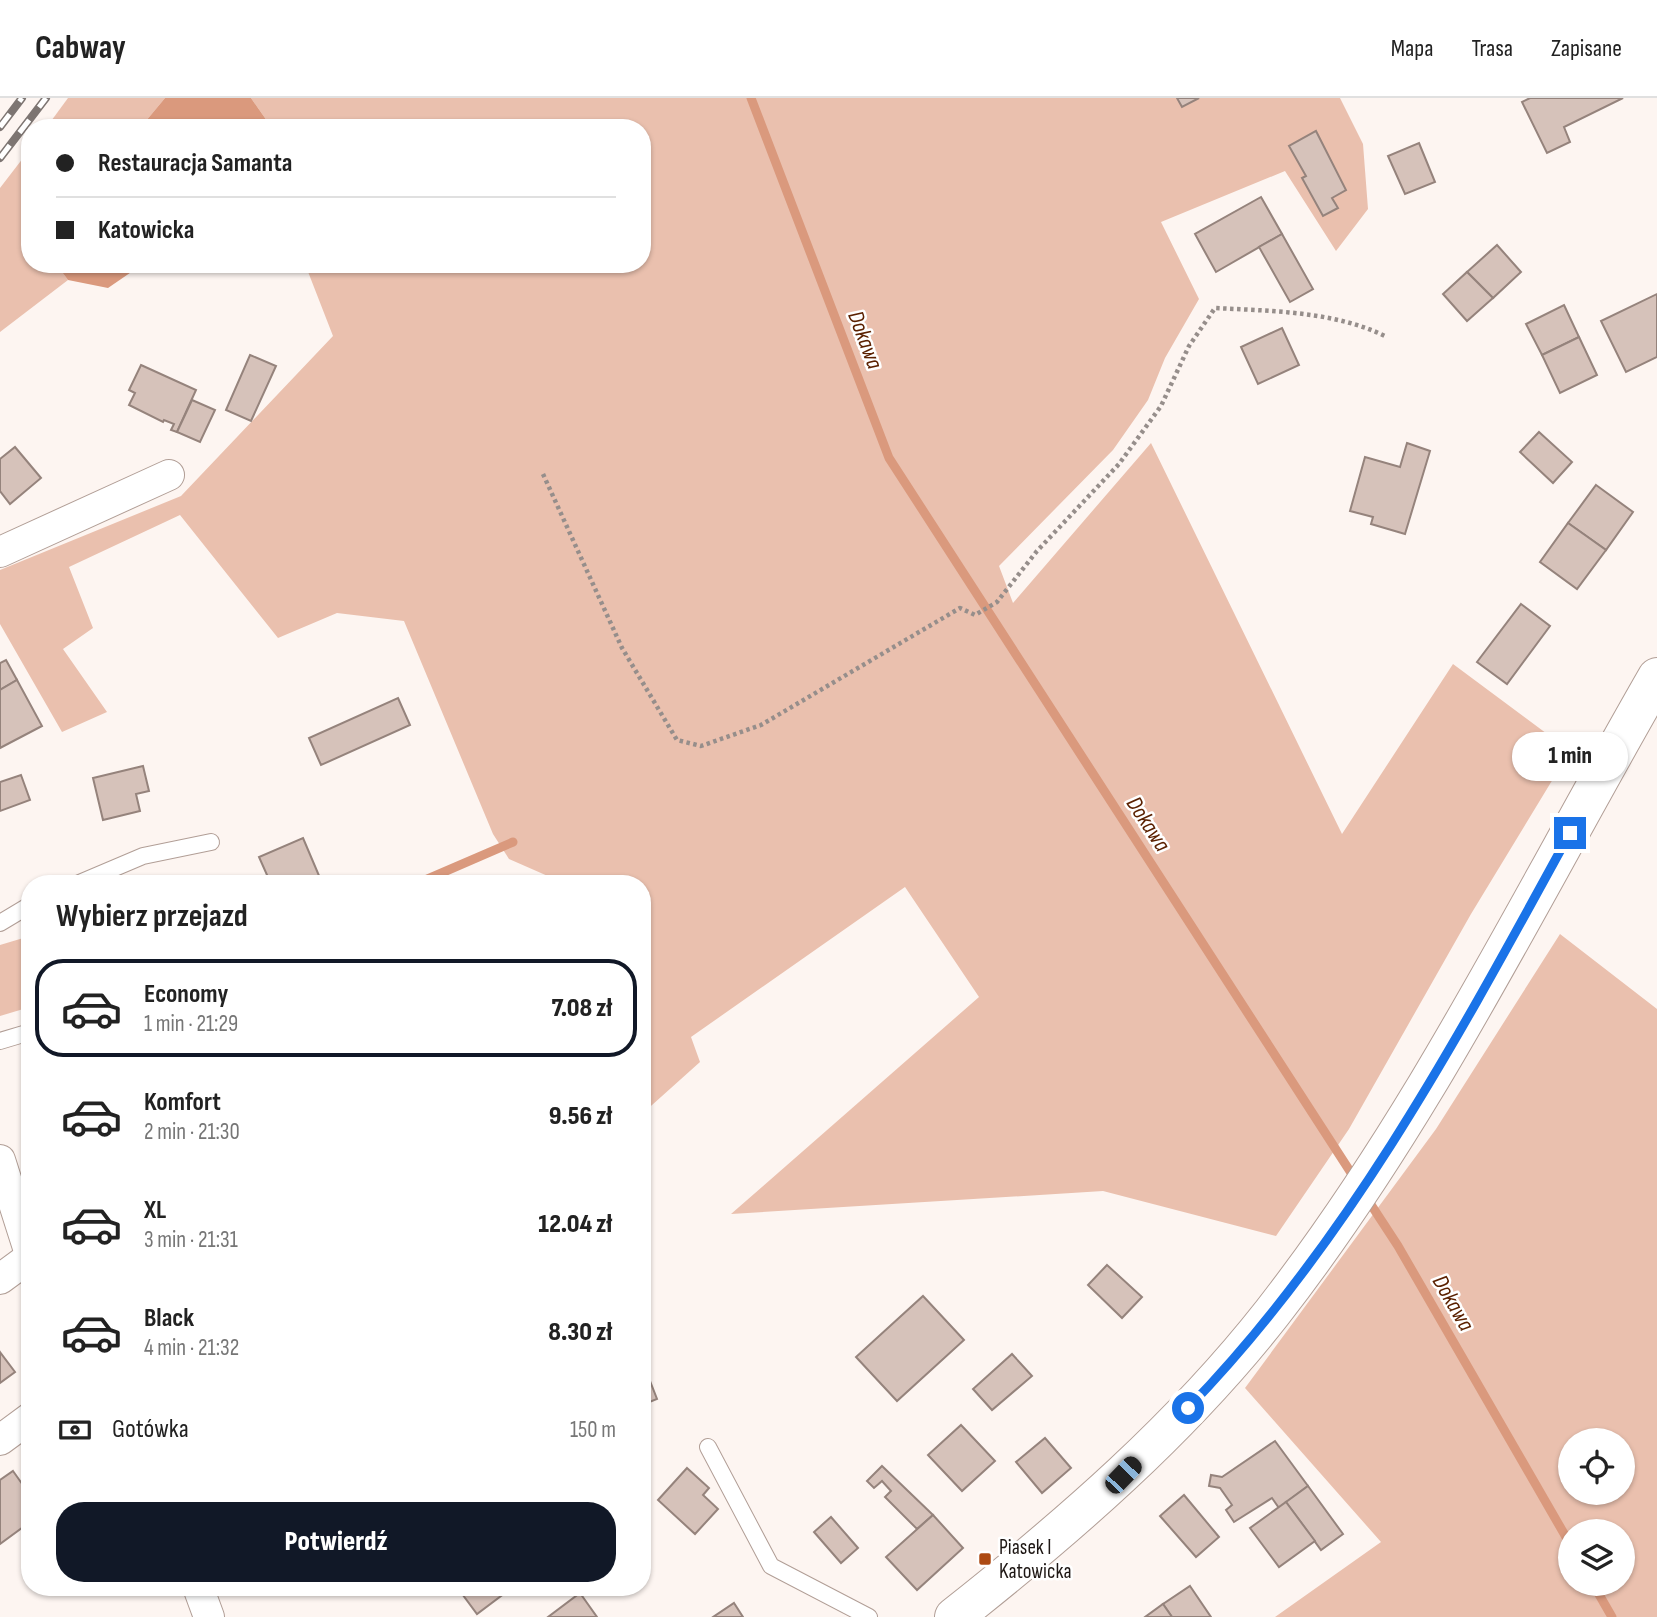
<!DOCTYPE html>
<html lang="pl">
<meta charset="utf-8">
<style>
body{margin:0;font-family:"Sofia Sans Condensed",sans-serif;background:#f6f6f6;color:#222;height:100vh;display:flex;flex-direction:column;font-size:26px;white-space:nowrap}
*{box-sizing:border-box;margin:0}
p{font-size:23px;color:#767676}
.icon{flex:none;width:38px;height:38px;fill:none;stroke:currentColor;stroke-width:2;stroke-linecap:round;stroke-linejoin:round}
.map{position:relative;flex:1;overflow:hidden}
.drawer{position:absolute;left:21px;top:777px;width:630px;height:721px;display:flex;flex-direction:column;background:#fff;border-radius:28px;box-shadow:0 2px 5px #0004}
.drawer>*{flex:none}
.top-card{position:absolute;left:21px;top:21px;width:630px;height:154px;border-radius:28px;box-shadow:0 2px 5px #0004;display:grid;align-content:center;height:154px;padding:0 35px;background:#fff}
.controls{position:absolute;left:1558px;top:1330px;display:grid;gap:14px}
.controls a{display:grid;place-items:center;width:77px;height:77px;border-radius:50%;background:#fff;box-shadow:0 2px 5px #0004;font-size:35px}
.end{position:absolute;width:32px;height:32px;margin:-16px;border:9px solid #1a73e8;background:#fff;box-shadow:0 0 0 4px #fff}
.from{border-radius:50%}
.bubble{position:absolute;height:49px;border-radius:24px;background:#fff;box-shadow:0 2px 5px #0004;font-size:23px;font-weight:800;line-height:49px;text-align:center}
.car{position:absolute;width:21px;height:42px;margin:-21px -10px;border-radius:9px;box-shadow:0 0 5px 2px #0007;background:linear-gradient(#222 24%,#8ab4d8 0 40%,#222 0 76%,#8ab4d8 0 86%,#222 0)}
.top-card b{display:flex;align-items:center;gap:24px;height:66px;font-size:26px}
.top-card b+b{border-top:2px solid #e0e0e0}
.top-card i{width:18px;height:18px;background:#222}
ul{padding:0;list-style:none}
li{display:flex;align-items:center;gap:21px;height:98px;margin:0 14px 10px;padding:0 21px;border:4px solid transparent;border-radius:28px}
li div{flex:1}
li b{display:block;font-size:26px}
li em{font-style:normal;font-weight:800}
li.active{border-color:#111827}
li>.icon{width:63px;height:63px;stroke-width:1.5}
h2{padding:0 35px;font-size:32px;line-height:84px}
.pay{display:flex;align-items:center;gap:18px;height:77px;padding:0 35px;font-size:26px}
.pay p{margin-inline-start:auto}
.cta{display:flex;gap:14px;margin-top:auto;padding:14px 35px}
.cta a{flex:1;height:80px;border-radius:28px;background:#111827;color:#fff;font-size:28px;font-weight:800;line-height:80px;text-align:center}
header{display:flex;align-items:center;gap:42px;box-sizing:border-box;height:98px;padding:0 35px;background:#fff;border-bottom:2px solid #e0e0e0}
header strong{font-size:33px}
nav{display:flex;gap:38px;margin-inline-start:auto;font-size:24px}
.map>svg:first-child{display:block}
.green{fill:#eac0ae;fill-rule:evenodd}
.water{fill:#da997d}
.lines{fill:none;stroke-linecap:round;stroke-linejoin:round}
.stream{stroke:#da997d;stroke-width:9}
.building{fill:#d6c2ba;stroke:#95837c;stroke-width:2}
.lane-casing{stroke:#b19e96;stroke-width:18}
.street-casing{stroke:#b19e96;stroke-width:32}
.secondary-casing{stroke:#b19e96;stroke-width:40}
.path{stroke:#968e8b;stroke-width:4.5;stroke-dasharray:3.5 3.5;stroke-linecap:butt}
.lane{stroke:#fff;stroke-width:16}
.street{stroke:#fff;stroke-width:30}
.secondary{stroke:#fff;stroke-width:38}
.rail-casing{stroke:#7d7572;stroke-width:8}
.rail{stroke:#fff;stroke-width:5;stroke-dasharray:16;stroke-linecap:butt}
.route{stroke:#1a73e8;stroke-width:9}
.poi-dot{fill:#ad4a13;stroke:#fff;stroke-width:2.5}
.labels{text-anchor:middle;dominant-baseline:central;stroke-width:5;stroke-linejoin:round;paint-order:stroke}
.poi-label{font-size:21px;fill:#1e1714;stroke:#fff;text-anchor:start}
.water-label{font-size:23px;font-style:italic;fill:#5b2101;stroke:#fff}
</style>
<header>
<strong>Cabway</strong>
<nav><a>Mapa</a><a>Trasa</a><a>Zapisane</a></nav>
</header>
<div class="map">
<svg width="1657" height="1519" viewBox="0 0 1657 1519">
<rect width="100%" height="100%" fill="#fdf5f1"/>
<!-- green -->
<g class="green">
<polygon points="68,0 165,0 140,30 46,30"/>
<polygon points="251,0 1340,0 1363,46 1368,111 1336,153 1285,73 1161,124 1199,201 1165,260 1148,302 1113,352 999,468 1013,505 1151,345 1342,736 1453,566 1570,653 1471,816 1349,1031 1276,1138 1103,1093 731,1116 979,899 905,789 691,939 700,964 642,1016 642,786 566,786 509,761 493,736 404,523 337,515 278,540 180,417 69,469 93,530 63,551 107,614 62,634 0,526 0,472 181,398 333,238 305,166 642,166 642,30 272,30"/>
<polygon points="30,51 30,166 56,166 68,182 0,234 0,90"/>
<path d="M1560,836l97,75v608h-382l106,-75 -136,-154 191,-259zM1570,1342h52v53h-52zM1570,1433h52v53h-52z"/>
<polygon points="30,838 30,909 0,918 0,847"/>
</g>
<!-- water -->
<g class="water">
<polygon points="165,0 251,0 272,30 140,30"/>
<polygon points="56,166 143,166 108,190 68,182"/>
</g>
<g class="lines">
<!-- stream -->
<g class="stream">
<polyline points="751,0 889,360 1355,1081"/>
<polyline points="416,786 513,744"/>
<polyline points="1366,1099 1398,1148 1570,1446"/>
<polyline points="1593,1486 1612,1519"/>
</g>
</g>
<!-- building -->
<g class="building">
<polygon points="1177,0 1199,0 1182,9"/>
<polygon points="1530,0 1623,0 1564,29 1570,44 1547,55 1522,4"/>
<polygon points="1316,33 1346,92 1332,100 1338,110 1323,118 1302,80 1306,78 1289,48"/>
<polygon points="1419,45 1435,84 1405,96 1388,58"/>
<polygon points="1261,99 1282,136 1216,174 1195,136"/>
<polygon points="1282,136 1313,191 1290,204 1259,149"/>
<polygon points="1497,147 1521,174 1493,200 1467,174"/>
<polygon points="1467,174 1493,200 1467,223 1443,196"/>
<polygon points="1657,196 1657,259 1626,274 1601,223"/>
<polygon points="1564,207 1579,239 1542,257 1526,226"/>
<polygon points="1282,230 1299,267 1258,286 1241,249"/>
<polygon points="1579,239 1597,277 1560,295 1542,257"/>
<polygon points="250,257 276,268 251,323 226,312"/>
<polygon points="141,267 196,292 177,334 171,332 174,326 164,322 163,324 129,307 135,295 129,292"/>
<polygon points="192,302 215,312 200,344 177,334"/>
<polygon points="1539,334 1572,364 1553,385 1520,354"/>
<polygon points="1407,345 1430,353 1405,436 1371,426 1373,419 1350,413 1365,359 1400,369"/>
<polygon points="15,349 41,380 10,406 0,393 0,361"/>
<polygon points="1596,387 1633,414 1606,452 1568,425"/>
<polygon points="1568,425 1606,452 1577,491 1540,464"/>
<polygon points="1521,506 1550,528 1507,586 1477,564"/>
<polygon points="6,562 17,582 0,592 0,565"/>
<polygon points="17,582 42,628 0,650 0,592"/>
<polygon points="398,600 410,627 321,667 309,640"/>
<polygon points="143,668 149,693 136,696 140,713 103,722 93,680"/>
<polygon points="21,677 30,702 0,713 0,684"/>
<polygon points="303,740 320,780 306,786 271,786 259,759"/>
<polygon points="1107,1167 1142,1199 1122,1220 1088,1187"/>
<polygon points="923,1198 964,1242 897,1303 856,1259"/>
<polygon points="642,1252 647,1264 643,1265 657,1301 642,1307"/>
<polygon points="0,1254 15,1274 0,1285"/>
<polygon points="1012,1256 1032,1278 992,1312 973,1291"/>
<polygon points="961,1327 995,1363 962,1393 928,1357"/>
<polygon points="1045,1340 1071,1370 1042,1395 1016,1364"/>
<polygon points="1275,1343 1308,1388 1279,1410 1272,1400 1234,1424 1226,1412 1232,1407 1220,1390 1209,1388 1211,1377 1222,1379"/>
<polygon points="882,1368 933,1417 917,1431 885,1399 891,1393 882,1383 874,1390 867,1383"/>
<polygon points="687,1370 709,1390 703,1397 718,1411 695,1436 658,1402"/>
<polygon points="13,1373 30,1397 30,1424 0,1446 0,1382"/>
<polygon points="1308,1388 1343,1436 1321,1452 1286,1404"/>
<polygon points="1184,1397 1219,1439 1196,1459 1160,1418"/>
<polygon points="1286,1404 1315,1443 1279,1469 1250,1430"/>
<polygon points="933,1417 963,1450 917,1492 886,1459"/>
<polygon points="831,1419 858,1450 841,1465 814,1434"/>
<polygon points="1190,1488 1211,1519 1172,1519 1163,1506"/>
<polygon points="457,1489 513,1489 477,1516"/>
<polygon points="580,1495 597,1519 548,1519"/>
<polygon points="734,1505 743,1519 713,1519"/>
<polygon points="1163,1506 1172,1519 1145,1519"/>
</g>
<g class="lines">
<defs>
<g id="lane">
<polyline points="77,786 143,758 211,744"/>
<polyline points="0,825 30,807"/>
<polyline points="0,943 30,934"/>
<polyline points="708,1349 771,1468 869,1519"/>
</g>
<g id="street">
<polyline points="0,454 169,377"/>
<polyline points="0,1062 30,1156"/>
<polyline points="0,1181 30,1159"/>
<polyline points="0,1342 30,1320"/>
<polyline points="198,1489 209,1519"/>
</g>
<path id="secondary" d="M954,1519c115,-91 227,-188 318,-304 153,-196 261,-421 385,-636"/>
</defs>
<!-- lane casing -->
<use href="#lane" class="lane-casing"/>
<!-- street casing -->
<use href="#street" class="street-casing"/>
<!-- secondary casing -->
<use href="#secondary" class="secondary-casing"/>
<!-- path -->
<path class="path" d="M543,376l79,174 55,92 24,6 60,-21 199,-117 15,7 22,-13 40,-51 82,-87 42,-58 28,-60 26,-38c56,3 118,3 170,28"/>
<!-- lane -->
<use href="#lane" class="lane"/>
<!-- street -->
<use href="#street" class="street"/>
<!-- secondary -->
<use href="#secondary" class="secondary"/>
<defs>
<g id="rail">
<polyline points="0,29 22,0"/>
<polyline points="0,60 46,0"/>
</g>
</defs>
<!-- rail casing -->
<use href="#rail" class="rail-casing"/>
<!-- rail -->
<use href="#rail" class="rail"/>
</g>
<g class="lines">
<!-- route -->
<path class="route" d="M1188,1310c161,-166 272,-374 382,-575"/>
</g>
<!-- markers -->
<rect class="poi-dot" x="978" y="1454" width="14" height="14" rx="3.5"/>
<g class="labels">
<!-- poi labels -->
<g class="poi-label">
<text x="999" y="1449">Piasek I<tspan x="999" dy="24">Katowicka</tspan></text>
</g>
<!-- water labels -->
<g class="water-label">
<text transform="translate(865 242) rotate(69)">Dokawa</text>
<text transform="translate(1148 726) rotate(57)">Dokawa</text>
<text transform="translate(1453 1205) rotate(60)">Dokawa</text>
</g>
</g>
</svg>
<div class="controls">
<a><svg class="icon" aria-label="locate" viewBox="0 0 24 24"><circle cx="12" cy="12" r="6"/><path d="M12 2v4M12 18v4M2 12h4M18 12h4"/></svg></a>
<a><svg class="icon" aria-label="layers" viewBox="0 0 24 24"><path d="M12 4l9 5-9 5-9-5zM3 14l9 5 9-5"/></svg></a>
</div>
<i class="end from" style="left:1188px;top:1310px"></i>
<i class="end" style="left:1570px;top:735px"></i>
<div class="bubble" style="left:1512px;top:634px;width:116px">1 min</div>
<i class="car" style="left:1123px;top:1377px;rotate:44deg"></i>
<div class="top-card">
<b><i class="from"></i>Restauracja Samanta</b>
<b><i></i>Katowicka</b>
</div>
<section class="drawer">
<h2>Wybierz przejazd</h2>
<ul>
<li class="active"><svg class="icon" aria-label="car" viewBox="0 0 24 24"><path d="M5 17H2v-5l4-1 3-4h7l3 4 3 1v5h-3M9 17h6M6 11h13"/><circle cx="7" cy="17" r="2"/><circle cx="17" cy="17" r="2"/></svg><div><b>Economy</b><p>1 min · 21:29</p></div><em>7.08 zł</em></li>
<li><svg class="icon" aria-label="car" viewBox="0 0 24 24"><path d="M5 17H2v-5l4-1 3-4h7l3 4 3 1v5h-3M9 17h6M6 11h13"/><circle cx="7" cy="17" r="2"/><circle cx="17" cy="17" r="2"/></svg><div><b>Komfort</b><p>2 min · 21:30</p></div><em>9.56 zł</em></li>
<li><svg class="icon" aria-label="car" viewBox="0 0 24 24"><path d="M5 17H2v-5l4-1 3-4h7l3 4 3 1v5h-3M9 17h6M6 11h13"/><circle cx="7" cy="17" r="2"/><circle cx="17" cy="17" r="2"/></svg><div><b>XL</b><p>3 min · 21:31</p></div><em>12.04 zł</em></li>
<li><svg class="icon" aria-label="car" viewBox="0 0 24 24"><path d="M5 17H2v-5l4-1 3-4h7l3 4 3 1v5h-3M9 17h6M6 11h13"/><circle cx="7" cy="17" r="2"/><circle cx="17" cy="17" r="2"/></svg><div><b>Black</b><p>4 min · 21:32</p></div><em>8.30 zł</em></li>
</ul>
<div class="pay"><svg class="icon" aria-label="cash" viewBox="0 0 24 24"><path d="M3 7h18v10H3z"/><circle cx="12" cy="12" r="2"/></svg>Gotówka<p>150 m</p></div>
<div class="cta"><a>Potwierdź</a></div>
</section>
</div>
